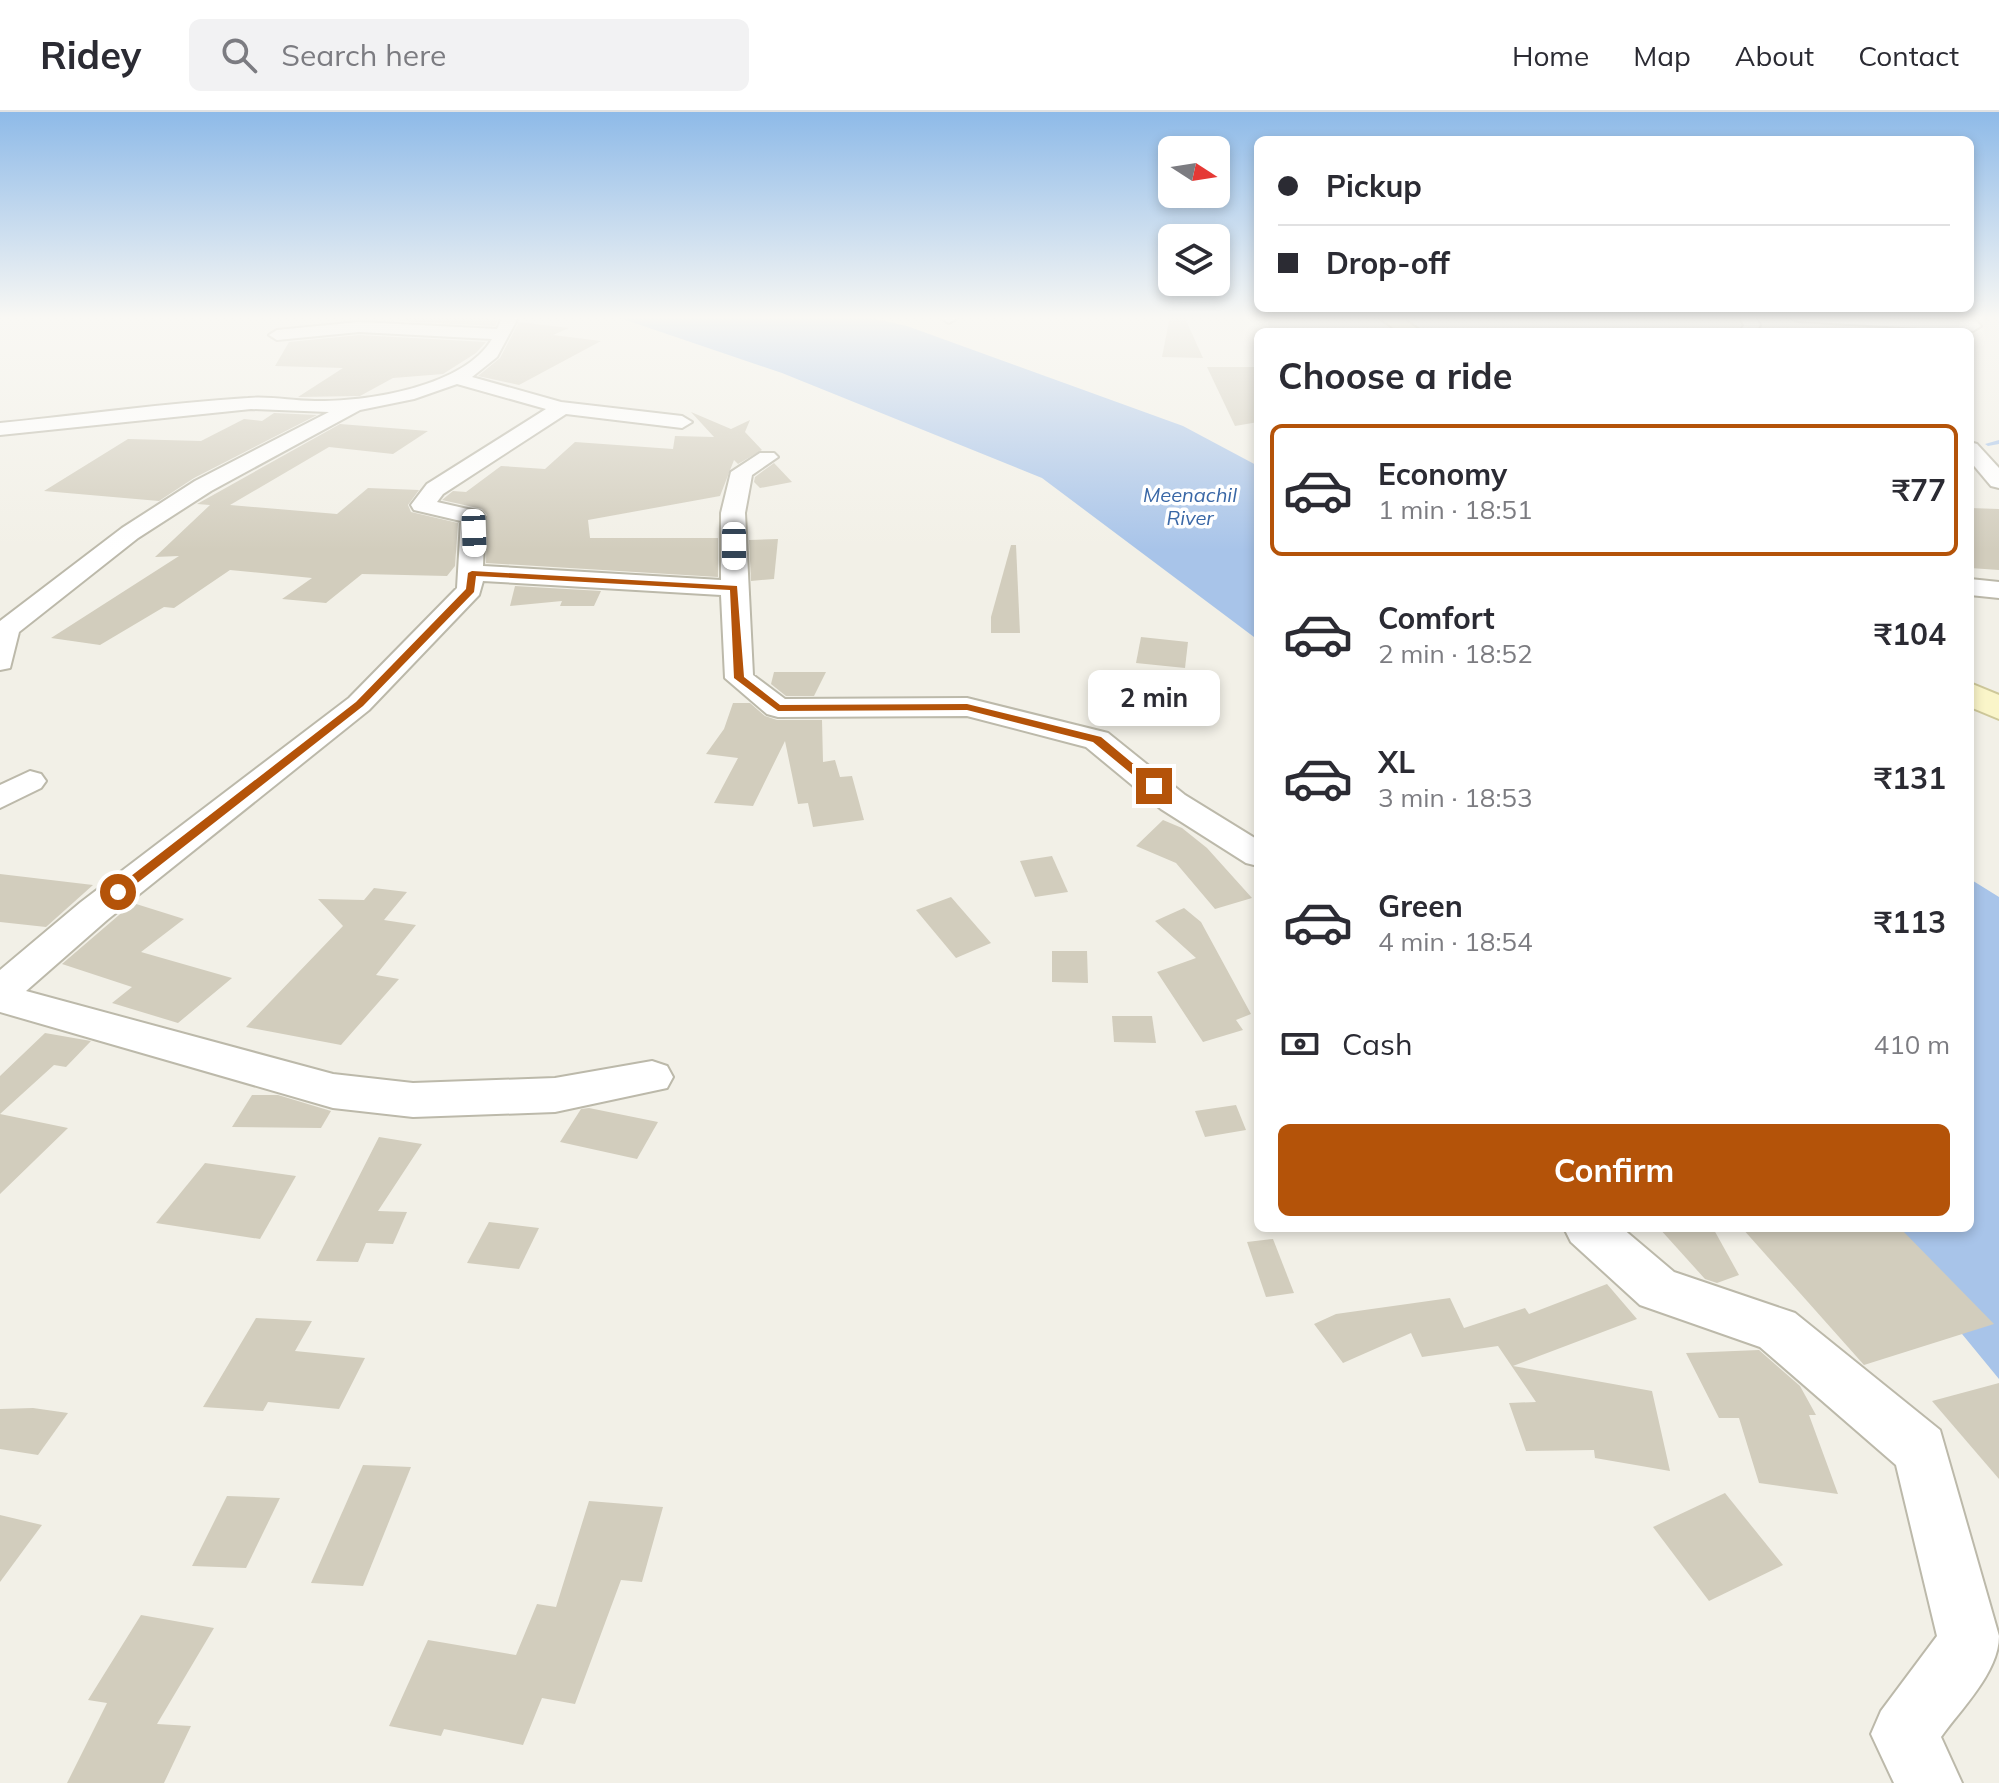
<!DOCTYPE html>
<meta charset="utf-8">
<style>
body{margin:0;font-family:Mulish,sans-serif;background:#f2f2f3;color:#2b2b33;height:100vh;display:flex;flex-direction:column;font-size:30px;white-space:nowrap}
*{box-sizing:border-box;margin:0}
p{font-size:26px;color:#7c7c81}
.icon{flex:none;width:44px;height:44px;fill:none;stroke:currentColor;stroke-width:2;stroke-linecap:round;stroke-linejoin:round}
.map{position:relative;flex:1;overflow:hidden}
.side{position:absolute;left:1254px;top:216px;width:720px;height:904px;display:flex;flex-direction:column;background:#fff;border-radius:12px;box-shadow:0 4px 12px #0003}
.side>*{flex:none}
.hud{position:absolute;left:1254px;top:24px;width:720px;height:176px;border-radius:12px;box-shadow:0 4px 12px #0003;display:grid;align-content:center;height:176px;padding:0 24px;background:#fff}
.needle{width:52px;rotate:102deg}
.fabs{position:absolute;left:1158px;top:24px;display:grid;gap:16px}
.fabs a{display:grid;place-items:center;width:72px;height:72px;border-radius:12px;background:#fff;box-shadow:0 4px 12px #0003;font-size:40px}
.end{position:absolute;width:36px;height:36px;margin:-18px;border:10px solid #b45309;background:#fff;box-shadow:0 0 0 4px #fff}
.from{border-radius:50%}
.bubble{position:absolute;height:56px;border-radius:12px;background:#fff;box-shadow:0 4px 12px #0003;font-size:26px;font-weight:700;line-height:56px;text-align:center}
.car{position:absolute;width:24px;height:48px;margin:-24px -12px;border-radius:10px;box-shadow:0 0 6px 2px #0007;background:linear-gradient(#fff 24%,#345 0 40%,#fff 0 76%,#345 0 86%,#fff 0)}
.hud b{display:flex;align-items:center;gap:28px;height:76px;font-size:30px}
.hud b+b{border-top:2px solid #e1e1e2}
.hud i{width:20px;height:20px;background:#2b2b33}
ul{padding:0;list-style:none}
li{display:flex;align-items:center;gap:24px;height:132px;margin:0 16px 12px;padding:0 8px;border:4px solid transparent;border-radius:12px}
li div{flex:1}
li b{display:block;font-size:30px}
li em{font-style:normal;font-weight:700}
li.active{border-color:#b45309}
li>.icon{width:72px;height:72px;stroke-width:1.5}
h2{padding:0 24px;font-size:36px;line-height:96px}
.pay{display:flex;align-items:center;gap:20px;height:88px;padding:0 24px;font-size:30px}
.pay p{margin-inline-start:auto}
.action{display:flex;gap:16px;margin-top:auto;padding:16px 24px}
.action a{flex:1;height:92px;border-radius:12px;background:#b45309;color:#fff;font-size:32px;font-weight:700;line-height:92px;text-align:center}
header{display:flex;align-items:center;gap:48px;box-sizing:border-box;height:112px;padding:0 40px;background:#fff;border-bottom:2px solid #e1e1e2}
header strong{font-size:38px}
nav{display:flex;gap:44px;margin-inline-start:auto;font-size:28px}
.search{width:560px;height:72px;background:#f2f2f3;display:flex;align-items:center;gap:20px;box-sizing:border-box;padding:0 28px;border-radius:12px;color:#7c7c81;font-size:30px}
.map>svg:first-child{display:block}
.water{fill:#a8c4e9}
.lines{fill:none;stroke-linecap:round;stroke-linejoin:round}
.stream{fill:#a8c4e9;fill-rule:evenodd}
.building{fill:#d2cdbd}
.minor-casing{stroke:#bcb9aa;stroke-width:4}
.secondary-casing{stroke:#cec89a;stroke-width:4}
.minor{fill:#fff;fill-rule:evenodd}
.secondary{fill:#faf5c9;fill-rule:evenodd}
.route{fill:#b45309}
.labels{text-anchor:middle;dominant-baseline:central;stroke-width:7;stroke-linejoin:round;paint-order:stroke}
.far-water-label{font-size:20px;font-style:italic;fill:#3967a6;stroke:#fff}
</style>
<header>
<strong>Ridey</strong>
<div class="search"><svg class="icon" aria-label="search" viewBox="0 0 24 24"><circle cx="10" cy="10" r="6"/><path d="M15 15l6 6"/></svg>Search here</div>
<nav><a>Home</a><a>Map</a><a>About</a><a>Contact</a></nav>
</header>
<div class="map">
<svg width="1999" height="1671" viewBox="0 0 1999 1671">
<rect width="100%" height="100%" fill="#f2f0e7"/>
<!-- water -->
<g class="water">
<polygon points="614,204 862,204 907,214 1183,314 1258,354 1258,528 1042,366 782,261"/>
<polygon points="1970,767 1999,785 1999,1267 1875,1116 1970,1116"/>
</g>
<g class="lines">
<!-- stream -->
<polygon class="stream" points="1999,328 1999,332 1988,334 1985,332"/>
</g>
<!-- building -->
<g class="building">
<polygon points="409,204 469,204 498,208 495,214 399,209"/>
<polygon points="1170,204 1184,204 1203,246 1162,245"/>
<polygon points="519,210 569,216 553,223 601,229 519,273 478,264 500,246"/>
<polygon points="359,223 486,230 476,241 443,262 393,266 360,284 298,285 343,256 275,254 289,230"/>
<polygon points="1207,255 1258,255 1258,310 1235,314"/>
<polygon points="691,300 731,317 750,308 745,320 762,338 738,352 734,348 720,384 588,408 590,426 718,426 718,465 486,451 487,403 482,397 442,388 453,379 466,380 501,354 545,357 575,330 673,337 675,324 714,325"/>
<polygon points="274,301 317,303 194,366 159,389 44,379 128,327 201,329 244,307 262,309"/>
<polygon points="340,312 428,319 393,342 329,335 230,393 337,402 368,376 419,378 408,393 411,400 458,411 455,454 447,464 362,462 326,491 282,487 312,466 230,458 174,496 164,495 100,533 51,526 179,444 155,445 210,393 197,392"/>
<polygon points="774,351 792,370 760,376 754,370 755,365"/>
<polygon points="1970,396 1999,397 1999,458 1970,456"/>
<polygon points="778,427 774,467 751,469 749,428"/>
<polygon points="1011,433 1016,433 1020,521 991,521 991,505"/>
<polygon points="515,474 601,479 594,494 560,494 562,489 510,494"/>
<polygon points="1141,525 1188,530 1185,556 1136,551"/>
<polygon points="774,560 826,560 814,584 786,584 771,572"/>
<polygon points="733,591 750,591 765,604 777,608 822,608 823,650 835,648 840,665 852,664 864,708 813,715 808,691 798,692 785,629 753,694 714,691 738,646 706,642 724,617"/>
<polygon points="1163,708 1182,716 1207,736 1252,786 1215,797 1176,751 1136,734"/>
<polygon points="1052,744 1068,780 1035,785 1020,749"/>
<polygon points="0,762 93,773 46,815 0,810"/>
<polygon points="374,776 407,780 384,808 416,813 376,863 399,867 341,933 246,915 343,814 318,787 364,788"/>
<polygon points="951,785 991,831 956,846 916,798"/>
<polygon points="133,791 184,807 141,840 232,866 178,911 112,891 132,875 62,852"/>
<polygon points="1184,796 1201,810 1251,902 1236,908 1243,918 1203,930 1157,860 1196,846 1155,809"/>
<polygon points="1052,839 1087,839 1088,871 1052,870"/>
<polygon points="1112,904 1152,904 1156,931 1114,930"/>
<polygon points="45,921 91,929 66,955 54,953 0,1002 68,1016 0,1082 0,964"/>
<polygon points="252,983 278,983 331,999 321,1016 232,1015"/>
<polygon points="1236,993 1246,1018 1205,1025 1195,999"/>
<polygon points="589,996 658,1010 637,1047 560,1030 581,997"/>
<polygon points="379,1025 422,1032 378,1099 407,1100 393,1132 366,1131 358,1150 316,1149"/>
<polygon points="205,1051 296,1064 260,1127 156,1111"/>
<polygon points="489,1110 539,1116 519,1157 467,1151"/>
<polygon points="1659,1116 1713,1116 1739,1163 1717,1171 1705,1167"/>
<polygon points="1742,1116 1900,1116 1994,1212 1864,1253"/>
<polygon points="1273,1127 1294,1181 1266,1185 1247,1130"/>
<polygon points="1607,1172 1637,1207 1513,1254 1652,1279 1670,1359 1595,1346 1594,1338 1526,1339 1509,1291 1536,1290 1498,1234 1422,1245 1411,1221 1343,1251 1314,1212 1336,1202 1450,1186 1464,1216 1525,1196 1529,1202"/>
<polygon points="256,1206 312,1209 295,1239 365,1246 339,1297 268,1290 263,1299 203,1295"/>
<polygon points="1759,1238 1800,1274 1816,1303 1809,1303 1838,1382 1759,1371 1739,1306 1719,1306 1686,1241"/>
<polygon points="1999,1271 1999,1367 1932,1289"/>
<polygon points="33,1296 68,1301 38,1343 0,1337 0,1297"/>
<polygon points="363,1353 411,1355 363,1474 311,1471"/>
<polygon points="1725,1381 1783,1453 1709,1489 1653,1415"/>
<polygon points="227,1384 280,1386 246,1456 192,1454"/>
<polygon points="589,1389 663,1395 642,1470 621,1468 575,1592 542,1586 523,1633 444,1617 441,1624 389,1614 428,1528 516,1543 537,1492 556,1495"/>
<polygon points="0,1403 42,1413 0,1470"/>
<polygon points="141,1503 214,1516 157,1612 191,1614 164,1671 67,1671 107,1591 88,1588"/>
</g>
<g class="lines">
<defs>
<g id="minor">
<path d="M503,204h16l-22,41 -25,20 89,25 121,14 10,6 -10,6 -116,-14 -123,80 -6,8 44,10 4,5 -2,49 238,14v-67l10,-41 29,-19h14l4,4 -26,18 -7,38 8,162 32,24 182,-1 141,35 77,62 73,45v26l-12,-3 -85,-54 -75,-62 -119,-31 -189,1 -11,-3 -42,-36 -4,-83 -238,-14 -4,14 -110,115 -262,210 -81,71 307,83 80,9 142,-5 97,-17 15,5 6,11 -6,11 -112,24 -142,5 -80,-9 -333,-96v-42l81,-68 268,-204 108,-110 4,-67 -47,-11 -3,-5 16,-21 119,-75 -89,-25 -43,15 -54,11 -149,81 -73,47 -119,94 -9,36 -10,2v-49l122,-93 73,-47 134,-69 -78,-3 -251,26v-12c82,-8 165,-20 248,-25 22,-2 45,3 67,3 51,1 149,-14 177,-62l-133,-7 -82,8 -8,-5 8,-5 82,-8 138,7z"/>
<polygon points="938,204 956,204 957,206 949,211"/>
<polygon points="1739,204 1755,204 1760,213 1756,220 1740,220 1744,213"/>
<polygon points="1789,204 1957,208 1954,204 1971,204 1981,214 1973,219 1797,209"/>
<polygon points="1970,330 1977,332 1999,356 1999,376 1991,374 1970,349"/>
<polygon points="1970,467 1999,470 1999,486 1970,483"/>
<polygon points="30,659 41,662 46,669 41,676 0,696 0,673"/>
<path d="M1564,1116h58l52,44 121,41 145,117 59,206c0,36 -38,73 -58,101l21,46h-68l-23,-49 10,-23 56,-75 -41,-171 -136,-118 -120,-42 -69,-63z"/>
</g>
<g id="secondary">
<polygon points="1377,204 1399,204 1422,220 1399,220"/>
<polygon points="1970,571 1999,583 1999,607 1970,595"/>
</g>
</defs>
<!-- minor casing -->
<use href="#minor" class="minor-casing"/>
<!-- secondary casing -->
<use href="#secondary" class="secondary-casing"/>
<!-- minor -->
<use href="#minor" class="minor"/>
<!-- secondary -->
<use href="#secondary" class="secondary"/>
</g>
<!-- sky -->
<linearGradient id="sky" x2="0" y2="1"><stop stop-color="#8ebae8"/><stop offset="0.47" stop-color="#f9f8f4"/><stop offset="1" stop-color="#f9f8f4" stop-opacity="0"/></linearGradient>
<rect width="1999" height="438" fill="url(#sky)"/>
<!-- route -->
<polygon class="route" points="472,459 737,474 744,565 780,593 967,592 1101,625 1160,674 1150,677 1093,630 967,598 778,599 734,566 730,478 476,464 474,480 363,594 122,783 113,783 113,778 356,590 466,477 468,461"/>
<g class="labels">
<!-- far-water labels -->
<g class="far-water-label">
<text x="1190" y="382">Meenachil<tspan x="1190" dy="23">River</tspan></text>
</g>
</g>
</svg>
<div class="fabs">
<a><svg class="needle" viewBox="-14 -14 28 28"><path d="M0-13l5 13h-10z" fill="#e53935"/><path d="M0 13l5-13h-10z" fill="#7c7c81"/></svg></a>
<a><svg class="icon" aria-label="layers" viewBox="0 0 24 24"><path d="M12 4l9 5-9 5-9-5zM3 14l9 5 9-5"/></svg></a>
</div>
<i class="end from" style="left:118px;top:780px"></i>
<i class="end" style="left:1154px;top:674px"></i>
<div class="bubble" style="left:1088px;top:558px;width:132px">2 min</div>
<i class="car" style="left:474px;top:421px;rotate:178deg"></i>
<i class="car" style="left:734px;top:434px;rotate:180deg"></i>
<div class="hud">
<b><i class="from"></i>Pickup</b>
<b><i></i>Drop-off</b>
</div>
<section class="side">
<h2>Choose a ride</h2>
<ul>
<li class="active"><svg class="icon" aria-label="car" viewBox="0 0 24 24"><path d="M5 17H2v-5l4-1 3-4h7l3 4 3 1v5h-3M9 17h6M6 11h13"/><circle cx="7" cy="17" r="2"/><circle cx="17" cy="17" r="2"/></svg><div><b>Economy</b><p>1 min · 18:51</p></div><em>₹77</em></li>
<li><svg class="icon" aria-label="car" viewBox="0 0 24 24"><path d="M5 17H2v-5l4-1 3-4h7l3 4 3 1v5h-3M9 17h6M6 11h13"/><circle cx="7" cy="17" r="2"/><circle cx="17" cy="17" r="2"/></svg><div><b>Comfort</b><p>2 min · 18:52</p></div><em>₹104</em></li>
<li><svg class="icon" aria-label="car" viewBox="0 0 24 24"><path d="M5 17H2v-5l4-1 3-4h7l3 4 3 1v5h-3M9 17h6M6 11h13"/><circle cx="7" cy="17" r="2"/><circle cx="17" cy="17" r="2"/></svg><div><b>XL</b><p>3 min · 18:53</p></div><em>₹131</em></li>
<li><svg class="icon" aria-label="car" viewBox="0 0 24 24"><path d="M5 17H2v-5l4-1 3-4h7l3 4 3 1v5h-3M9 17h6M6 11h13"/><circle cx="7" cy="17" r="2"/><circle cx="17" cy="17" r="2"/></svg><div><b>Green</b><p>4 min · 18:54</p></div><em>₹113</em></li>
</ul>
<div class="pay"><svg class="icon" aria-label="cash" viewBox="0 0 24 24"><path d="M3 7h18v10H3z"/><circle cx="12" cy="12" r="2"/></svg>Cash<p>410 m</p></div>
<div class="action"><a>Confirm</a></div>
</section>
</div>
